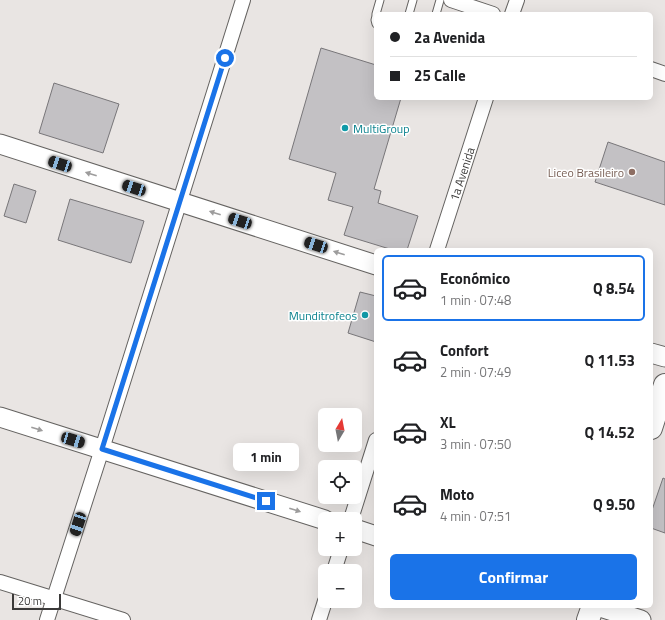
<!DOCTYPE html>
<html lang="es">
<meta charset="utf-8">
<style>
body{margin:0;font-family:"Titillium Web",sans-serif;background:#f6f6f6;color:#202124;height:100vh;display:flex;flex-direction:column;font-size:15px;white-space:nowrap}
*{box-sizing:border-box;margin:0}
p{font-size:13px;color:#757577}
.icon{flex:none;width:22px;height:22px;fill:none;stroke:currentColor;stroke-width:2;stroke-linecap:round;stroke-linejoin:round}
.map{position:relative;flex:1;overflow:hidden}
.panel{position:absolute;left:374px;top:248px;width:279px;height:360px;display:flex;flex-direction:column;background:#fff;border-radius:6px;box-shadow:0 4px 16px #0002}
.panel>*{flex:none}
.guide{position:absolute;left:374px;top:12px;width:279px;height:88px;border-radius:6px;box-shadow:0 4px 16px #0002;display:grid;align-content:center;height:88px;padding:0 16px;background:#fff}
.needle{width:26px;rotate:10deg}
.fabs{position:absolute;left:318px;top:408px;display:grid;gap:8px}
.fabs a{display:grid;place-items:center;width:44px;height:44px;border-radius:6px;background:#fff;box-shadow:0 4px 16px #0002;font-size:20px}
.scale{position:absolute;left:12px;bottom:10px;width:49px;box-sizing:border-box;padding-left:4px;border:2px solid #3b3a39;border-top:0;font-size:11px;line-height:14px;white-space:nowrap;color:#3b3a39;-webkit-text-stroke:3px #fff;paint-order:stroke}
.end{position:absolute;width:18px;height:18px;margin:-9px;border:5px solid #1a73e8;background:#fff;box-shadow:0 0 0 2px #fff}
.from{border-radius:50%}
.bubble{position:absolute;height:28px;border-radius:6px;background:#fff;box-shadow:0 4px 16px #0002;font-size:13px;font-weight:700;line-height:28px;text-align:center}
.car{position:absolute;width:12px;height:24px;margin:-12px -6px;border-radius:5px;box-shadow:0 0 3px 1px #0007;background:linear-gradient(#222 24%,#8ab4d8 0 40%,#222 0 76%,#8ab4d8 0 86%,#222 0)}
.guide b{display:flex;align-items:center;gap:14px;height:38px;font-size:15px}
.guide b+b{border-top:1px solid #e0e0e0}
.guide i{width:10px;height:10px;background:#202124}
ul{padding:7px 0 0;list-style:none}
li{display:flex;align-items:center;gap:12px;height:66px;margin:0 8px 6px;padding:0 8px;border:2px solid transparent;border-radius:6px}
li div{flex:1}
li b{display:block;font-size:15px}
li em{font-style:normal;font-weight:700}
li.active{border-color:#1a73e8}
li>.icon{width:36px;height:36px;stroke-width:1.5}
.action{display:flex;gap:8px;margin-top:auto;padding:8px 16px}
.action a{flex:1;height:46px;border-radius:6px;background:#1a73e8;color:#fff;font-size:16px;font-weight:700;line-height:46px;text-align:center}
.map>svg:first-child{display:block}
.building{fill:#c3c1c4;stroke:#787679}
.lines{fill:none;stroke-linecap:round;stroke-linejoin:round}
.service-casing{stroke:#656361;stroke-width:9}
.minor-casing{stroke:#656361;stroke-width:16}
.secondary-casing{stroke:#656361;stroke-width:21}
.primary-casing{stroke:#656361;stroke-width:24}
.service{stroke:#fff;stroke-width:7}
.minor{stroke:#fff;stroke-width:14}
.secondary{stroke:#fff;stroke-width:19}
.primary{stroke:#fff;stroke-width:22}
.oneway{fill:#9d9c9c}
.route{stroke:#1a73e8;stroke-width:5}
.culture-dot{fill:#0f9aa8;stroke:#fff;stroke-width:1.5}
.education-dot{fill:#8d6e63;stroke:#fff;stroke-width:1.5}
.labels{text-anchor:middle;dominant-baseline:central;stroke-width:3;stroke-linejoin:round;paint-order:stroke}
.culture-label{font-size:12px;fill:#0d838f;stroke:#fff;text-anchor:start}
.education-label{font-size:12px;fill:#785e54;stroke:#fff;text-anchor:end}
.street-label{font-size:12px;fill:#3b3a39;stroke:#fff}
</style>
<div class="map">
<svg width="665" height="620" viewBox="0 0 665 620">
<rect width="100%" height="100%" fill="#e9e5e3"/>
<!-- building -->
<g class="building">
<polygon points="321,48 376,65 376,98 401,98 374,189 381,191 378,203 418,216 407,250 393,250 344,235 353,207 328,200 336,173 289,159"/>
<polygon points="54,83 119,104 103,153 39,133"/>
<polygon points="608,142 665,162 665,205 595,182"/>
<polygon points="14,184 36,191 26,223 4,216"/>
<polygon points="70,199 144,221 131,263 58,240"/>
<polygon points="360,292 376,296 376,342 348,333"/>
<polygon points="663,478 665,479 665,533 651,528 651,513"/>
</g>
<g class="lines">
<defs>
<g id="service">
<polyline points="376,14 380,0"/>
<polyline points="409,14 413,0"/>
<polyline points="436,14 440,0"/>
<polyline points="376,16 375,20 376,24"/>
</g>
<g id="minor">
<polyline points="451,0 493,14"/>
<polyline points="512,14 517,0"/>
<polyline points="651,69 665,74"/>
<path id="s1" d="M437,250l49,-152"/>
<polyline points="351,519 376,440"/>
<polyline points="334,571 341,549"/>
<polyline points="0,582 123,620"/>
<polyline points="47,620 102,449 243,0"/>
<polyline points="319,620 325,601"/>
</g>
<g id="secondary">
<polyline points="0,144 376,265"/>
<polyline points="651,353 665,357"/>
<polyline points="0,417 325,520"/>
<polyline points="355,529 376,536"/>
<polyline points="597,606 641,620"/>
</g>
<g id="primary">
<polyline points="651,428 665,385"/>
<polyline points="588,620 593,606"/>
</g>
</defs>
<!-- service casing -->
<use href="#service" class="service-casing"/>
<!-- minor casing -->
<use href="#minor" class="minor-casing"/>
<!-- secondary casing -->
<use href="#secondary" class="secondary-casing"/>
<!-- primary casing -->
<use href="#primary" class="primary-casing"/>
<!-- service -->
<use href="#service" class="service"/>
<!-- minor -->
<use href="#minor" class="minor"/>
<!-- secondary -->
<use href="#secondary" class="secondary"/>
<!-- primary -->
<use href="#primary" class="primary"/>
</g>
<!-- one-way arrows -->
<defs><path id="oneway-solid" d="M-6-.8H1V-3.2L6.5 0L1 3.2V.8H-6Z"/></defs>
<g class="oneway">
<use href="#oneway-solid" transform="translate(91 174) rotate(-162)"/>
<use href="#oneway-solid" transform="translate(215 213) rotate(-162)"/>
<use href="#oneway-solid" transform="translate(339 253) rotate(-162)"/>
<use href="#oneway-solid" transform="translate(37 429) rotate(18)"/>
<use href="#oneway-solid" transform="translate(295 510) rotate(18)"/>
</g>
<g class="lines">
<!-- route -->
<polyline class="route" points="225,58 102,449 266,501"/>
</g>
<!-- markers -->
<g class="culture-dot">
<circle cx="345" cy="128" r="4"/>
<circle cx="365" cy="315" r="4"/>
</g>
<circle class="education-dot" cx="632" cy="172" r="4"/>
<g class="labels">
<!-- culture labels -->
<g class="culture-label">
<text x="353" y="128">MultiGroup</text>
<text x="357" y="315" text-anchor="end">Munditrofeos</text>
</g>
<!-- education labels -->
<g class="education-label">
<text x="624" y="172">Liceo Brasileiro</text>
</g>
<!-- street labels -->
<g class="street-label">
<text stroke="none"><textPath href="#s1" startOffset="80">1a Avenida</textPath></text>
</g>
</g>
</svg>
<div class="fabs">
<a><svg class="needle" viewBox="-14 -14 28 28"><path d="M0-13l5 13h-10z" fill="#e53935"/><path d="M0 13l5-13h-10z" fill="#757577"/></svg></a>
<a><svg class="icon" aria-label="locate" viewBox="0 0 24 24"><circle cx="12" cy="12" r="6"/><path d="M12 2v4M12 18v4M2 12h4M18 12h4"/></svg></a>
<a>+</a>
<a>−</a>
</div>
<div class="scale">20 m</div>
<i class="end from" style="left:225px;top:58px"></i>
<i class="end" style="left:266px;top:501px"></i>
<div class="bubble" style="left:233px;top:443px;width:66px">1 min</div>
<i class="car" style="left:60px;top:164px;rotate:288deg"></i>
<i class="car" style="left:134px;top:188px;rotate:288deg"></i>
<i class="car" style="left:240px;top:221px;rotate:288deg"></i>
<i class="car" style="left:316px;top:245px;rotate:288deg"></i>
<i class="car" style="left:73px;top:440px;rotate:107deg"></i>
<i class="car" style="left:78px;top:524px;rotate:198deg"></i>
<div class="guide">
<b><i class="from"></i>2a Avenida</b>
<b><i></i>25 Calle</b>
</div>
<section class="panel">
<ul>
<li class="active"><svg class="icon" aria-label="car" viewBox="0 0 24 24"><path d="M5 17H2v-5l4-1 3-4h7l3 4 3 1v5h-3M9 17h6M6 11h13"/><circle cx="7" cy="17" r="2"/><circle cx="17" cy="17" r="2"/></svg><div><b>Económico</b><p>1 min · 07:48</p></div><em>Q 8.54</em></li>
<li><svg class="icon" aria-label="car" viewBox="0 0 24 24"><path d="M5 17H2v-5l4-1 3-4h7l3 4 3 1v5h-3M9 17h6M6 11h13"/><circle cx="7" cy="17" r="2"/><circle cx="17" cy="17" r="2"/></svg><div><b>Confort</b><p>2 min · 07:49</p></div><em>Q 11.53</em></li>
<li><svg class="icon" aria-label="car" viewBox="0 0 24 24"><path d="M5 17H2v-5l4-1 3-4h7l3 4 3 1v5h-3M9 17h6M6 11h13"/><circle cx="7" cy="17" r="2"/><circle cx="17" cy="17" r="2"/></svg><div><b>XL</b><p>3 min · 07:50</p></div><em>Q 14.52</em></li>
<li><svg class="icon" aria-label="car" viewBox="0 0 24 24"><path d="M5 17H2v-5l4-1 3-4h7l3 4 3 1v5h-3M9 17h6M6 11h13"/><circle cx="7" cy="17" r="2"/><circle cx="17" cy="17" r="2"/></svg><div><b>Moto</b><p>4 min · 07:51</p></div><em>Q 9.50</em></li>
</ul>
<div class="action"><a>Confirmar</a></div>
</section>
</div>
